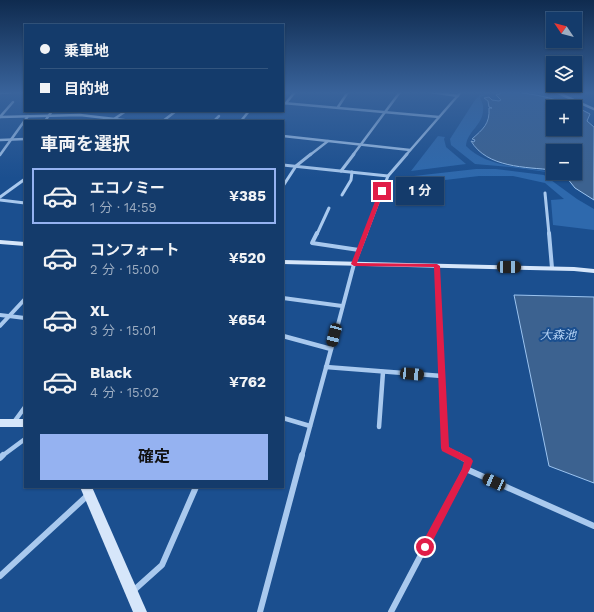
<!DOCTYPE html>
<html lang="ja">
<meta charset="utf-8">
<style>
body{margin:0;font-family:"Work Sans","Noto Sans JP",sans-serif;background:#1d4271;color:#f1f3f6;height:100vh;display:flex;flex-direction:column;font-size:15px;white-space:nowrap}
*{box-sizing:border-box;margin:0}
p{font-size:13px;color:#9dadc1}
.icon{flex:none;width:22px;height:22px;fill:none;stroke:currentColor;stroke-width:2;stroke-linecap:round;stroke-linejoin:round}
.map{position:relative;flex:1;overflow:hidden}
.side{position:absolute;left:24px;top:120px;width:260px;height:368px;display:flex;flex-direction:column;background:#143b6b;border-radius:0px;box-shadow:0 1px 3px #0004,0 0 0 1px #33557e}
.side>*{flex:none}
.hud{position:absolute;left:24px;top:24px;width:260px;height:88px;border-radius:0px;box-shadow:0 1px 3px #0004,0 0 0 1px #33557e;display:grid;align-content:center;height:88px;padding:0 16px;background:#143b6b}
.needle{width:26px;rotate:305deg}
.tools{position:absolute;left:546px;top:12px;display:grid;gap:8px}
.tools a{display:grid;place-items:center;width:36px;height:36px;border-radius:0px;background:#143b6b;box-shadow:0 1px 3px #0004,0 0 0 1px #33557e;font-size:20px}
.end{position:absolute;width:18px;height:18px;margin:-9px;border:5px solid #e11d48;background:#fff;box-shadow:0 0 0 2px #fff}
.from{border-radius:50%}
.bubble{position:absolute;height:28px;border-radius:0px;background:#143b6b;box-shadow:0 1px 3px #0004,0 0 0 1px #33557e;font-size:13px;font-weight:700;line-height:28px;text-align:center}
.car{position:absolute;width:12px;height:24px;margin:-12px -6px;border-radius:5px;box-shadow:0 0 3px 1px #0007;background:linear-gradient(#222 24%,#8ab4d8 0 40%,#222 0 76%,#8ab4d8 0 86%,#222 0)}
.hud b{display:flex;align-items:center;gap:14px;height:38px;font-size:15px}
.hud b+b{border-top:1px solid #33557e}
.hud i{width:10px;height:10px;background:#f1f3f6}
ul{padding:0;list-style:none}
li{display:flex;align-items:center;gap:12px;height:56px;margin:0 8px 6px;padding:0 8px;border:2px solid transparent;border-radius:0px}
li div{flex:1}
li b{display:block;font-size:15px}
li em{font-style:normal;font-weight:700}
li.selected{border-color:#95b2f1}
li>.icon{width:36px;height:36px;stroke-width:1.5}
h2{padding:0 16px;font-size:18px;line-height:48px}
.button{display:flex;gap:8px;margin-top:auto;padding:8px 16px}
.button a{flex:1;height:46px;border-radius:0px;background:#95b2f1;color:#111;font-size:16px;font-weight:700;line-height:46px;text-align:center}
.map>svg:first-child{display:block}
.green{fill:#2e69ad}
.water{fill:#3c6290;stroke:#9cc4f0;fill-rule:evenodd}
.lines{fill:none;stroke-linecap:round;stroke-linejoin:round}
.street-far4{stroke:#a9c9ee;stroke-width:2.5}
.street-far3{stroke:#a9c9ee;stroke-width:3}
.street-far2{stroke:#a9c9ee;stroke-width:4}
.street-far1{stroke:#a9c9ee;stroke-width:4.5}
.street{stroke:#a9c9ee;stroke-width:6}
.secondary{fill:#d6e6fa;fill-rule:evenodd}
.route{fill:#e11d48}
.labels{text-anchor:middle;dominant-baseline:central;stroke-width:4;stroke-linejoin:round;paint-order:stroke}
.water-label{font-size:12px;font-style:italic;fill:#b5d3f5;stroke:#1b4f8f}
</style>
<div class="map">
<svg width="594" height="612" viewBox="0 0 594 612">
<rect width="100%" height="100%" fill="#1b4f8f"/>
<!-- green -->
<g class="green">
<path d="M488,94l-8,3c1,4 3,6 3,9 2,19 -16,24 -17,40 19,20 53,21 80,25l1,1 -37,-5 -35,-3 -24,-19 -1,-6 25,-39 5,-5z"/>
<polygon points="438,136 445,137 444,139 446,147 466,164 411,171"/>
<polygon points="476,169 496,169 544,175 577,199 594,209 594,230 553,225 551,200 564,199 545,183 513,176 479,176 445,180 405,177"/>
</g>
<!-- water -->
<g class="water">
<path d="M504,92c29,0 61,8 86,22l-3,7 7,6v73l-19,-12 -8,-10 -7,-5h15v-22h-22v19c-27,-3 -66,-2 -82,-29l3,1 1,-2 -3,-1c11,-10 18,-15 17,-31h3l-3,-1 -1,-6 -4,-3 5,-1 3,3 7,1 2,-1 -5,-5zM553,107h22v22h-22z"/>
<polygon points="514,295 594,297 594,483 549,466"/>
</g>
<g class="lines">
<!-- street-far4 -->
<g class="street-far4">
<polyline points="431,92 458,96"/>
<polyline points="556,92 594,109"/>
<polyline points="0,93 13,92"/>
<polyline points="283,103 439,117"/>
<polyline points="286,103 295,92"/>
<polyline points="338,107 348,92"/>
<polyline points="0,117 80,115 132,121"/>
<polyline points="0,117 13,102"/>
<polyline points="114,119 126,111"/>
<polyline points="45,121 52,111"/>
<polyline points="163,121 176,111"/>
<polyline points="214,121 219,116"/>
<polyline points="241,121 249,111"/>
<polyline points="283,136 410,150"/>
<polyline points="0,140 25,139"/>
<polyline points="0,155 28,116"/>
<polyline points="310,155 328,141"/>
<polyline points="353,155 400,92"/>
<polyline points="406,155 461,92"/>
</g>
<!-- street-far3 -->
<g class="street-far3">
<polyline points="283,165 388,176"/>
<polyline points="341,171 354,154"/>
<polyline points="283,186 296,166 311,154"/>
<polyline points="545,193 549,234"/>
<polyline points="342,195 351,180 352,172"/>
<polyline points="0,197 25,179"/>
<polyline points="0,200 25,203"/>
<polyline points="317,234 329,208"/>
<polyline points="366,234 388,176 407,154"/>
</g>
<!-- street-far2 -->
<g class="street-far2">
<polyline points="317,233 312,243 359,250"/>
<polyline points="549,233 552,268"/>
<polyline points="437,266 440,332"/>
<polyline points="283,298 342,306"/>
<polyline points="0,315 25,318"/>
<polyline points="0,326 25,299"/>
<polyline points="336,332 354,264 366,233"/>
</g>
<!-- street-far1 -->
<g class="street-far1">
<polyline points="440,331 445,448 460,456"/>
<polyline points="283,336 331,349"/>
<polyline points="326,367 442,376"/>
<polyline points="283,418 310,426"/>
<polyline points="14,422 25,407"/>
<polyline points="379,427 383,372"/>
<polyline points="2,456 25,439"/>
<polyline points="302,456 336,331"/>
</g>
<!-- street -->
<g class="street">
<polyline points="0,458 3,455"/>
<polyline points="466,469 594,526"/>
<polyline points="0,576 88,495"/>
<polyline points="133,591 162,565 196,487"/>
<polyline points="260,612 302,455"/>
<polyline points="391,612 466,469 468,461 458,455"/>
</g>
<!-- secondary -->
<g class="secondary">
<polygon points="0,240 25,242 25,246 0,244"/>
<polygon points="283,260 574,267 594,269 594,273 574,271 283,264"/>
<rect x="0" y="419" width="25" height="8"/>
<polygon points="80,487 92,487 147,612 133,612"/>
</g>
</g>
<!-- sky -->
<linearGradient id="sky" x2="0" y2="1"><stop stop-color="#0f2b4f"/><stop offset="0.52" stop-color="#39639b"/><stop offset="1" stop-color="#39639b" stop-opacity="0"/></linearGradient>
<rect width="594" height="178" fill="url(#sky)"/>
<!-- route -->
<polygon class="route" points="382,189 384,191 357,263 437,264 440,266 449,447 471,458 473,461 470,469 428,550 425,551 421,550 420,547 462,469 464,462 442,451 441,448 434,267 354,266 351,264 379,191"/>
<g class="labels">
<!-- water labels -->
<g class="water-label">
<text x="558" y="335">大森池</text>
</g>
</g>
</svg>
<div class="tools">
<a><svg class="needle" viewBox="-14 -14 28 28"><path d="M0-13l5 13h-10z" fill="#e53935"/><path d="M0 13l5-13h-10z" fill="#9dadc1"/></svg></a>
<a><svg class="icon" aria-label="layers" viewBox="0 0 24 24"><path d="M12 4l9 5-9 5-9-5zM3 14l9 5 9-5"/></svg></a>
<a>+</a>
<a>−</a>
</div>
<i class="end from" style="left:425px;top:547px"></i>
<i class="end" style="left:382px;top:191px"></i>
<div class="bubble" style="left:396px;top:177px;width:48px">1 分</div>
<i class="car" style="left:509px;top:267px;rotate:91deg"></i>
<i class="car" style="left:334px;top:335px;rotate:195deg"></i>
<i class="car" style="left:412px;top:374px;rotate:95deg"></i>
<i class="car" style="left:494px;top:482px;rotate:294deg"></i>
<div class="hud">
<b><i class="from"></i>乗車地</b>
<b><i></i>目的地</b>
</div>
<section class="side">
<h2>車両を選択</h2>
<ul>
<li class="selected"><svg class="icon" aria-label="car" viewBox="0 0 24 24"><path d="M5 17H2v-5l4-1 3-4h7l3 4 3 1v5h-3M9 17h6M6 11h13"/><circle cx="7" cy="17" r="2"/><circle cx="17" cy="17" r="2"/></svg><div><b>エコノミー</b><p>1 分 · 14:59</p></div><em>¥385</em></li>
<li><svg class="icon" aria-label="car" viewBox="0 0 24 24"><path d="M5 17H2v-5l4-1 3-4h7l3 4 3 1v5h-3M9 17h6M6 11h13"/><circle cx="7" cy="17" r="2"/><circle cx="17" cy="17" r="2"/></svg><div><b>コンフォート</b><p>2 分 · 15:00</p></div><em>¥520</em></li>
<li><svg class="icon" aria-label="car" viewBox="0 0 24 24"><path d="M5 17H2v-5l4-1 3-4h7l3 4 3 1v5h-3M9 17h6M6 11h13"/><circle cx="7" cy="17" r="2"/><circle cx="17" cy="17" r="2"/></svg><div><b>XL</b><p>3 分 · 15:01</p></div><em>¥654</em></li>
<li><svg class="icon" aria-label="car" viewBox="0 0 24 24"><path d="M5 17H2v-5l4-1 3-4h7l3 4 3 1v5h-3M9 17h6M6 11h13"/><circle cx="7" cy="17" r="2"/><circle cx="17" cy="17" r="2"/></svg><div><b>Black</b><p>4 分 · 15:02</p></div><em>¥762</em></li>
</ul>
<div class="button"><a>確定</a></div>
</section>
</div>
